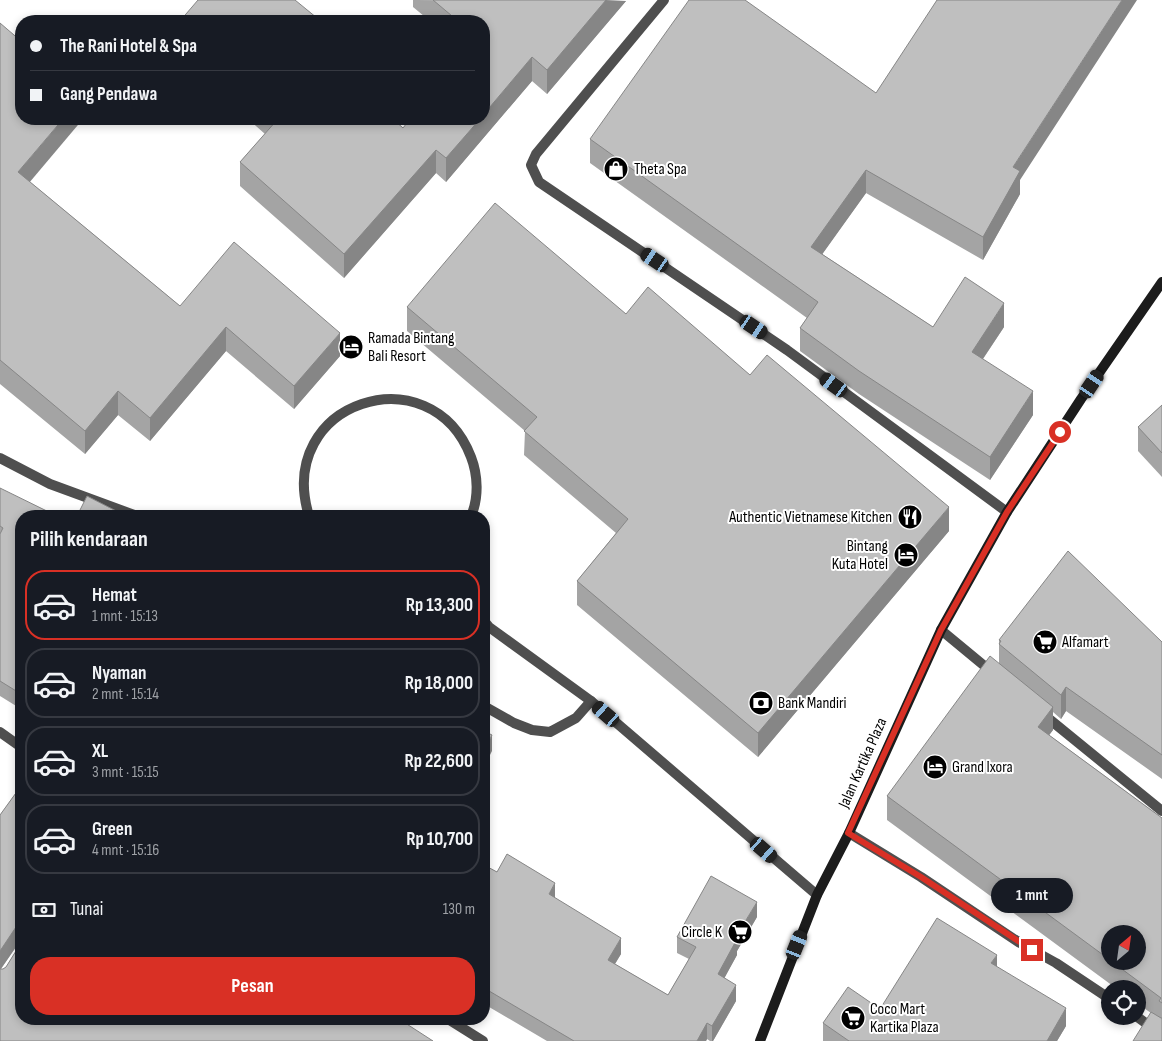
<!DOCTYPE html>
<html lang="id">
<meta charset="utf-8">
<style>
body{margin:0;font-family:"Sofia Sans Condensed",sans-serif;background:#20242c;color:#f1f3f6;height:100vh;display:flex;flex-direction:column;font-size:19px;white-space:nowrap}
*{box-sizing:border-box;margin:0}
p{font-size:16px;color:#9ea1a6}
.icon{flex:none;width:28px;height:28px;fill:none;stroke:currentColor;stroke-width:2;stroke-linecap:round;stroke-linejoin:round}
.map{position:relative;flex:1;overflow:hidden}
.details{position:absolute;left:15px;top:510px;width:475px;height:515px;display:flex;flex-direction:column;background:#171b24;border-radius:20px;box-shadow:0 2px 8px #0003}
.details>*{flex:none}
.guide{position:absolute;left:15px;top:15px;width:475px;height:110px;border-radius:20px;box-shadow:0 2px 8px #0003;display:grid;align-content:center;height:110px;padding:0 15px;background:#171b24}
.needle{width:32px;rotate:29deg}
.buttons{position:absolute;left:1101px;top:925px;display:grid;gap:10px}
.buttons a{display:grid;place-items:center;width:45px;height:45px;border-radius:50%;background:#171b24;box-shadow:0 2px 8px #0003;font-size:25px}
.end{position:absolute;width:22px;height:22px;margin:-11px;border:6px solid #d93025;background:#fff;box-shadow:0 0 0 2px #fff}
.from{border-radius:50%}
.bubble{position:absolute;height:35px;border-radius:18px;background:#171b24;box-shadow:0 2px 8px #0003;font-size:16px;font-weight:700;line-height:35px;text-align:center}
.car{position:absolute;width:15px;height:30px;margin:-15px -8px;border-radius:6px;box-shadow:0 0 4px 1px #0007;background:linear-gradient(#222 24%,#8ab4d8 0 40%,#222 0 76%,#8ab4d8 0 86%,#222 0)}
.guide b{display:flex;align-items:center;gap:18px;height:48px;font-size:19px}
.guide b+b{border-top:1px solid #363941}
.guide i{width:12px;height:12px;background:#f1f3f6}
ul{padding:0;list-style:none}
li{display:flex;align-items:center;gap:15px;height:70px;margin:0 10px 8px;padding:0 5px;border:2px solid #363941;border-radius:20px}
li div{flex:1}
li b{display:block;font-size:19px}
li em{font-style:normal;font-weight:700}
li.current{border-color:#d93025}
li>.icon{width:45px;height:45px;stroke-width:1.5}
h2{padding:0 15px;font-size:22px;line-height:60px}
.pay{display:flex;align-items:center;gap:12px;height:55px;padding:0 15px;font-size:19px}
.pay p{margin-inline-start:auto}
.action{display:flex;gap:10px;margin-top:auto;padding:10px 15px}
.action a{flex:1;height:58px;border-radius:20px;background:#d93025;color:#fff;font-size:20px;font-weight:700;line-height:58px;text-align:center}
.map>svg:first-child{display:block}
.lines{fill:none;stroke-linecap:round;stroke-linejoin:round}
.service{stroke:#4f4f4f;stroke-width:10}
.minor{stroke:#4f4f4f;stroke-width:10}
.secondary{stroke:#1c1c1c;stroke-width:10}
.wall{fill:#a4a4a4;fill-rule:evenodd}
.shaded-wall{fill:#868686}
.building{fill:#bfbfbf;stroke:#868686}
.route{stroke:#d93025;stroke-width:6}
.labels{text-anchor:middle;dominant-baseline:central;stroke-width:4;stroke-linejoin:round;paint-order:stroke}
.poi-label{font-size:16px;fill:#000;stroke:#fff;text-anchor:start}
.street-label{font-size:16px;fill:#000;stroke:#fff}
</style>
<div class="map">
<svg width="1162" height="1041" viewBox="0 0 1162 1041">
<rect width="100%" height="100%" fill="#fff"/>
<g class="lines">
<!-- service -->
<g class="service">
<polyline points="664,0 536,154 531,165 539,182 787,350 1007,512"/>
<polyline points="0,458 50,484 137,516"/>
<path d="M309,516c-35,-115 122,-164 162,-59 7,18 8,41 0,59"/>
<polyline points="484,621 489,627 591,701 817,895"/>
<polyline points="941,630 993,673"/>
<polyline points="484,706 514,723 532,730 550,732 576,718 591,701"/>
<polyline points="1043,714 1162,811"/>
</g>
<!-- minor -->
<g class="minor">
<polyline points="0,732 21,747"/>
<polyline points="849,833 921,877 1020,943 1056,963 1110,999"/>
<polyline points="1136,1016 1162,1035"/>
<polyline points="448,1019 483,1041"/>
</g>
<!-- secondary -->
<polyline class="secondary" points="760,1041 817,895 849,833 941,630 1007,512 1081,399 1162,282"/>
</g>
<!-- wall -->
<g class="wall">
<polygon points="413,0 626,1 547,94 532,81 446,182 436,173 344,278 240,186 240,162 265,134 248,119 393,119 403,128 484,119 484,21 430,21 413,7"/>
<polygon points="0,23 30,182 180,306 340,356 294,409 226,351 150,441 118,415 85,454 0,384"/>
<polygon points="876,93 1020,180 1020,194 983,260 866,193 822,254 933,327 1004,327 983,359 1033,415 990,480 859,394 800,351 800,328 807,318 590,163 590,139"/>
<polygon points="407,307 626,314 750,375 949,531 758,757 577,605 577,581 616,533 524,455 525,431 407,331"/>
<polygon points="1162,405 1162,477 1138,451 1138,427"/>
<polygon points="0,488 21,516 21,709 0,696"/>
<path d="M999,640l163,2v137l-96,-68 -5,8 -8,-7v18l-4,5 113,83v223l-11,-28 -13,-9v-15h-21l-230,-169v-24l112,-133zM1110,934l28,27h-28z"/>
<path d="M21,786v233l-21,22v-226zM21,943l-15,24 -3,2h-2l17,-25z"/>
<polygon points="484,865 497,872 555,898 621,954 615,964 668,995 689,959 677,953 677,937 757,917 737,951 737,955 724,978 736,1001 713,1041 710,1041 707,1039 706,1041 547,1041 484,1004"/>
<polygon points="997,967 1066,1026 1057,1041 823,1041 823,1023 880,1009"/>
</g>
<!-- shaded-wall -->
<g class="shaded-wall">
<polygon points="606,0 626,1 547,94 547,70"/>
<polygon points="1122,0 1137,0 1020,180 1020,194 983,260 983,237 1013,167"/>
<polygon points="532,57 532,81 446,182 446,158 480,119 484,119 484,114"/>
<polygon points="63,119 83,119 18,196 18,172"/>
<polygon points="436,150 436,173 344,278 344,254"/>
<polygon points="866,170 866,193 811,270 811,247"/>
<polygon points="1004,303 1004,327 972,375 972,352"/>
<polygon points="226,327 226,351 150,441 150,418"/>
<polygon points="340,333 340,356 294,409 294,386"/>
<polygon points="118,391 118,415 85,454 85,431"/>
<polygon points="1033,391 1033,415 990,480 990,457"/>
<polygon points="949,507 949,531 758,757 758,733"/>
<polygon points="1066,687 1066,711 1061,719 1061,695"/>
<polygon points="1053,707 1053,730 1038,750 1038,727"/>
<polygon points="492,735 492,751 484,767 484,751"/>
<polygon points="555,883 555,899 549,894"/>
<polygon points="757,902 757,917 737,951 737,955 718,990 718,974 735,938"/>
<polygon points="18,924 18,944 0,970 0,951"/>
<polygon points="621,938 621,954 608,975 608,960"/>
<polygon points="997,955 997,972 991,963"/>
<polygon points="736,985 736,1001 713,1041 712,1041 712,1026"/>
<polygon points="1066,1008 1066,1026 1057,1041 1047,1041"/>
<polygon points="707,1023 707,1039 706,1041 697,1041"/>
</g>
<!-- building -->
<g class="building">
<polygon points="198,0 295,0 317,18 314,21 180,21"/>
<polygon points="433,0 606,0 547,70 532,57 484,114 484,21 458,21"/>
<polygon points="689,0 745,0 876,93 937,0 1122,0 1013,167 1020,171 983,237 866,170 811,247 933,327 965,277 1004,303 972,352 1033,391 990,457 859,371 800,328 818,302 590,139"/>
<polygon points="0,23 21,41 21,119 63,119 18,172 180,306 234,242 340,333 294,386 226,327 150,418 118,391 85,431 0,360"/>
<polygon points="276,119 393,119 403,128 410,119 480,119 446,158 436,150 344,254 240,162 277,120"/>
<polygon points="495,203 626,314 648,287 750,375 767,355 949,507 758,733 577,581 628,519 524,431 537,417 407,307"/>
<polygon points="1162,405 1162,453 1138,427"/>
<polygon points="0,488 57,516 21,516 21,694 0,681 0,534 3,528 0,526"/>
<polygon points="87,496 126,516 77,516"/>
<polygon points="1068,551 1162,642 1162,755 1066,687 1061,695 999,644 1001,641 999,640"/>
<polygon points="990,656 1053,707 1038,727 1162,818 1162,1003 1159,1001 1161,998 1111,961 1138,961 1138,934 1110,934 1110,960 887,796"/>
<polygon points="484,731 492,735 484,751"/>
<polygon points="21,786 21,924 18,924 0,951 0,815"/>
<polygon points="507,854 555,883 549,894 621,938 608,960 668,995 696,947 677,937 711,876 757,902 735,938 737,939 718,974 736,985 712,1026 707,1023 697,1041 574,1041 484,988 484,865 497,872"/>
<polygon points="937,918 997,955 991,963 1066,1008 1047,1041 849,1041 823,1023 848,987 880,1009"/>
<polygon points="21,943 21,1019 399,1019 433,1041 0,1041 0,969 3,969 6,967"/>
<polygon points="1151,1012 1161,1018 1162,1018 1162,1041 1133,1041"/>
</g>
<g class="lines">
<!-- route -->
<polyline class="route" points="1032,950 921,877 848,833 941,630 1007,512 1060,432"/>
</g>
<!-- icons -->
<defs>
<symbol id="shop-disc" viewBox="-11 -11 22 22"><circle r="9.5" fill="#000" stroke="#fff"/><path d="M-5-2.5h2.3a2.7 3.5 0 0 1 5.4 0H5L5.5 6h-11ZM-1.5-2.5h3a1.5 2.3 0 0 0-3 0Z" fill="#fff"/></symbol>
<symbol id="hotel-disc" viewBox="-11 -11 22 22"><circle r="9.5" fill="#000" stroke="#fff"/><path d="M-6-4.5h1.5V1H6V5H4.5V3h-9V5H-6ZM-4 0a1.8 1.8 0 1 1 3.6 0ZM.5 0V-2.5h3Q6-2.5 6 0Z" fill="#fff"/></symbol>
<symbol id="restaurant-disc" viewBox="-11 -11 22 22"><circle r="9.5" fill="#000" stroke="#fff"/><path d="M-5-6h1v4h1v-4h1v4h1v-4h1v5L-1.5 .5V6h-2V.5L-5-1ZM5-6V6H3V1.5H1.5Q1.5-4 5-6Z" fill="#fff"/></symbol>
<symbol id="supermarket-disc" viewBox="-11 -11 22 22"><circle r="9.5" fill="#000" stroke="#fff"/><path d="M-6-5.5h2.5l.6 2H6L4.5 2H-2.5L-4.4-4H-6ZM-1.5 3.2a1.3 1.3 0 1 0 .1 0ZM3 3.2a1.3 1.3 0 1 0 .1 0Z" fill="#fff"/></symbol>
<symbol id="bank-disc" viewBox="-11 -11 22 22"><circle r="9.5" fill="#000" stroke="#fff"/><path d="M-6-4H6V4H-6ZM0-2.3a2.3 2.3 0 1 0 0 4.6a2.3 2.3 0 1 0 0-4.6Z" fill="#fff"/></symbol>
</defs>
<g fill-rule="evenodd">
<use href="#shop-disc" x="602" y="155" width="28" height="28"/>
<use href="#hotel-disc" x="337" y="333" width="28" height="28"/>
<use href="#restaurant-disc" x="896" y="503" width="28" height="28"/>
<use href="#hotel-disc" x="892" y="541" width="28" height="28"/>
<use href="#supermarket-disc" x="1031" y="628" width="28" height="28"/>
<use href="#bank-disc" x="747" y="689" width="28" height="28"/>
<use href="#hotel-disc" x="921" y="753" width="28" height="28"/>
<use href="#supermarket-disc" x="726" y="918" width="28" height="28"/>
<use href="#supermarket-disc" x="839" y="1004" width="28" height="28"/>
</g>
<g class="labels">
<!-- poi labels -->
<g class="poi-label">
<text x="634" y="169">Theta Spa</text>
<text x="368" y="338">Ramada Bintang<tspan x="368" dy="18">Bali Resort</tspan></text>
<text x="892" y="517" text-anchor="end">Authentic Vietnamese Kitchen</text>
<text x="888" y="546" text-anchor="end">Bintang<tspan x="888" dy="18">Kuta Hotel</tspan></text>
<text x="1062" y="642">Alfamart</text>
<text x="778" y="703">Bank Mandiri</text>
<text x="952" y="767">Grand Ixora</text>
<text x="722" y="932" text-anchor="end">Circle K</text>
<text x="870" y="1009">Coco Mart<tspan x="870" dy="18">Kartika Plaza</tspan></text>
</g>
<!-- street labels -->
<g class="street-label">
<text transform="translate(863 763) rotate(-66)">Jalan Kartika Plaza</text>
</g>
</g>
</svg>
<div class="buttons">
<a><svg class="needle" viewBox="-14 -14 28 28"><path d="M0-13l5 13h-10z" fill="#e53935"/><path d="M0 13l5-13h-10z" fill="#9ea1a6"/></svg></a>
<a><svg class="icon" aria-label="locate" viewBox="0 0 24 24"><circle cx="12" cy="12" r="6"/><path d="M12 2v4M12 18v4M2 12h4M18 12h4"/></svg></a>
</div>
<i class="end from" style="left:1060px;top:432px"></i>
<i class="end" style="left:1032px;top:950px"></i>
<div class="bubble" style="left:991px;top:878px;width:82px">1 mnt</div>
<i class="car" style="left:655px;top:260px;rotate:304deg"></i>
<i class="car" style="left:754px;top:327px;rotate:124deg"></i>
<i class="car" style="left:1092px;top:384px;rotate:34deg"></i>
<i class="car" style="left:834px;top:385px;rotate:306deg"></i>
<i class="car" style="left:606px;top:714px;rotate:311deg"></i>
<i class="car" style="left:764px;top:850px;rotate:131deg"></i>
<i class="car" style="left:797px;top:945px;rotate:22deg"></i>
<div class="guide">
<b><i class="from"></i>The Rani Hotel &amp; Spa</b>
<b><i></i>Gang Pendawa</b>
</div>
<section class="details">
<h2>Pilih kendaraan</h2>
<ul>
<li class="current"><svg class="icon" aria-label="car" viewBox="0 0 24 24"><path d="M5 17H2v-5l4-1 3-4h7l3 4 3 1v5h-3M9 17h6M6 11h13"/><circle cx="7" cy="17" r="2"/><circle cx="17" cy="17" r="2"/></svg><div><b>Hemat</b><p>1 mnt · 15:13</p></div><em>Rp 13,300</em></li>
<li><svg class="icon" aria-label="car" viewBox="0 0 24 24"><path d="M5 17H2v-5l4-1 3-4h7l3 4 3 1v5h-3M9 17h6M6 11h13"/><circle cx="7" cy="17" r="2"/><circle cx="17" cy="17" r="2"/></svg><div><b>Nyaman</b><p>2 mnt · 15:14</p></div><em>Rp 18,000</em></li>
<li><svg class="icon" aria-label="car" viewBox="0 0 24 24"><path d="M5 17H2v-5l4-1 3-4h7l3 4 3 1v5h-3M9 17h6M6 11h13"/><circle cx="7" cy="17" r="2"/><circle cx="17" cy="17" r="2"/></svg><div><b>XL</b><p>3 mnt · 15:15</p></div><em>Rp 22,600</em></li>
<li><svg class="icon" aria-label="car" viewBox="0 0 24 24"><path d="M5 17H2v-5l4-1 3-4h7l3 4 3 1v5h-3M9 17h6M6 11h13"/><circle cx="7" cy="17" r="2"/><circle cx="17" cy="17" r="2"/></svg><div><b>Green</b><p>4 mnt · 15:16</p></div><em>Rp 10,700</em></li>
</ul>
<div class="pay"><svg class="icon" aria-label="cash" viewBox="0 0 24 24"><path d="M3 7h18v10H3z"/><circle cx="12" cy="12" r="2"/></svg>Tunai<p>130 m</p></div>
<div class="action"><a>Pesan</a></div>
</section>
</div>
